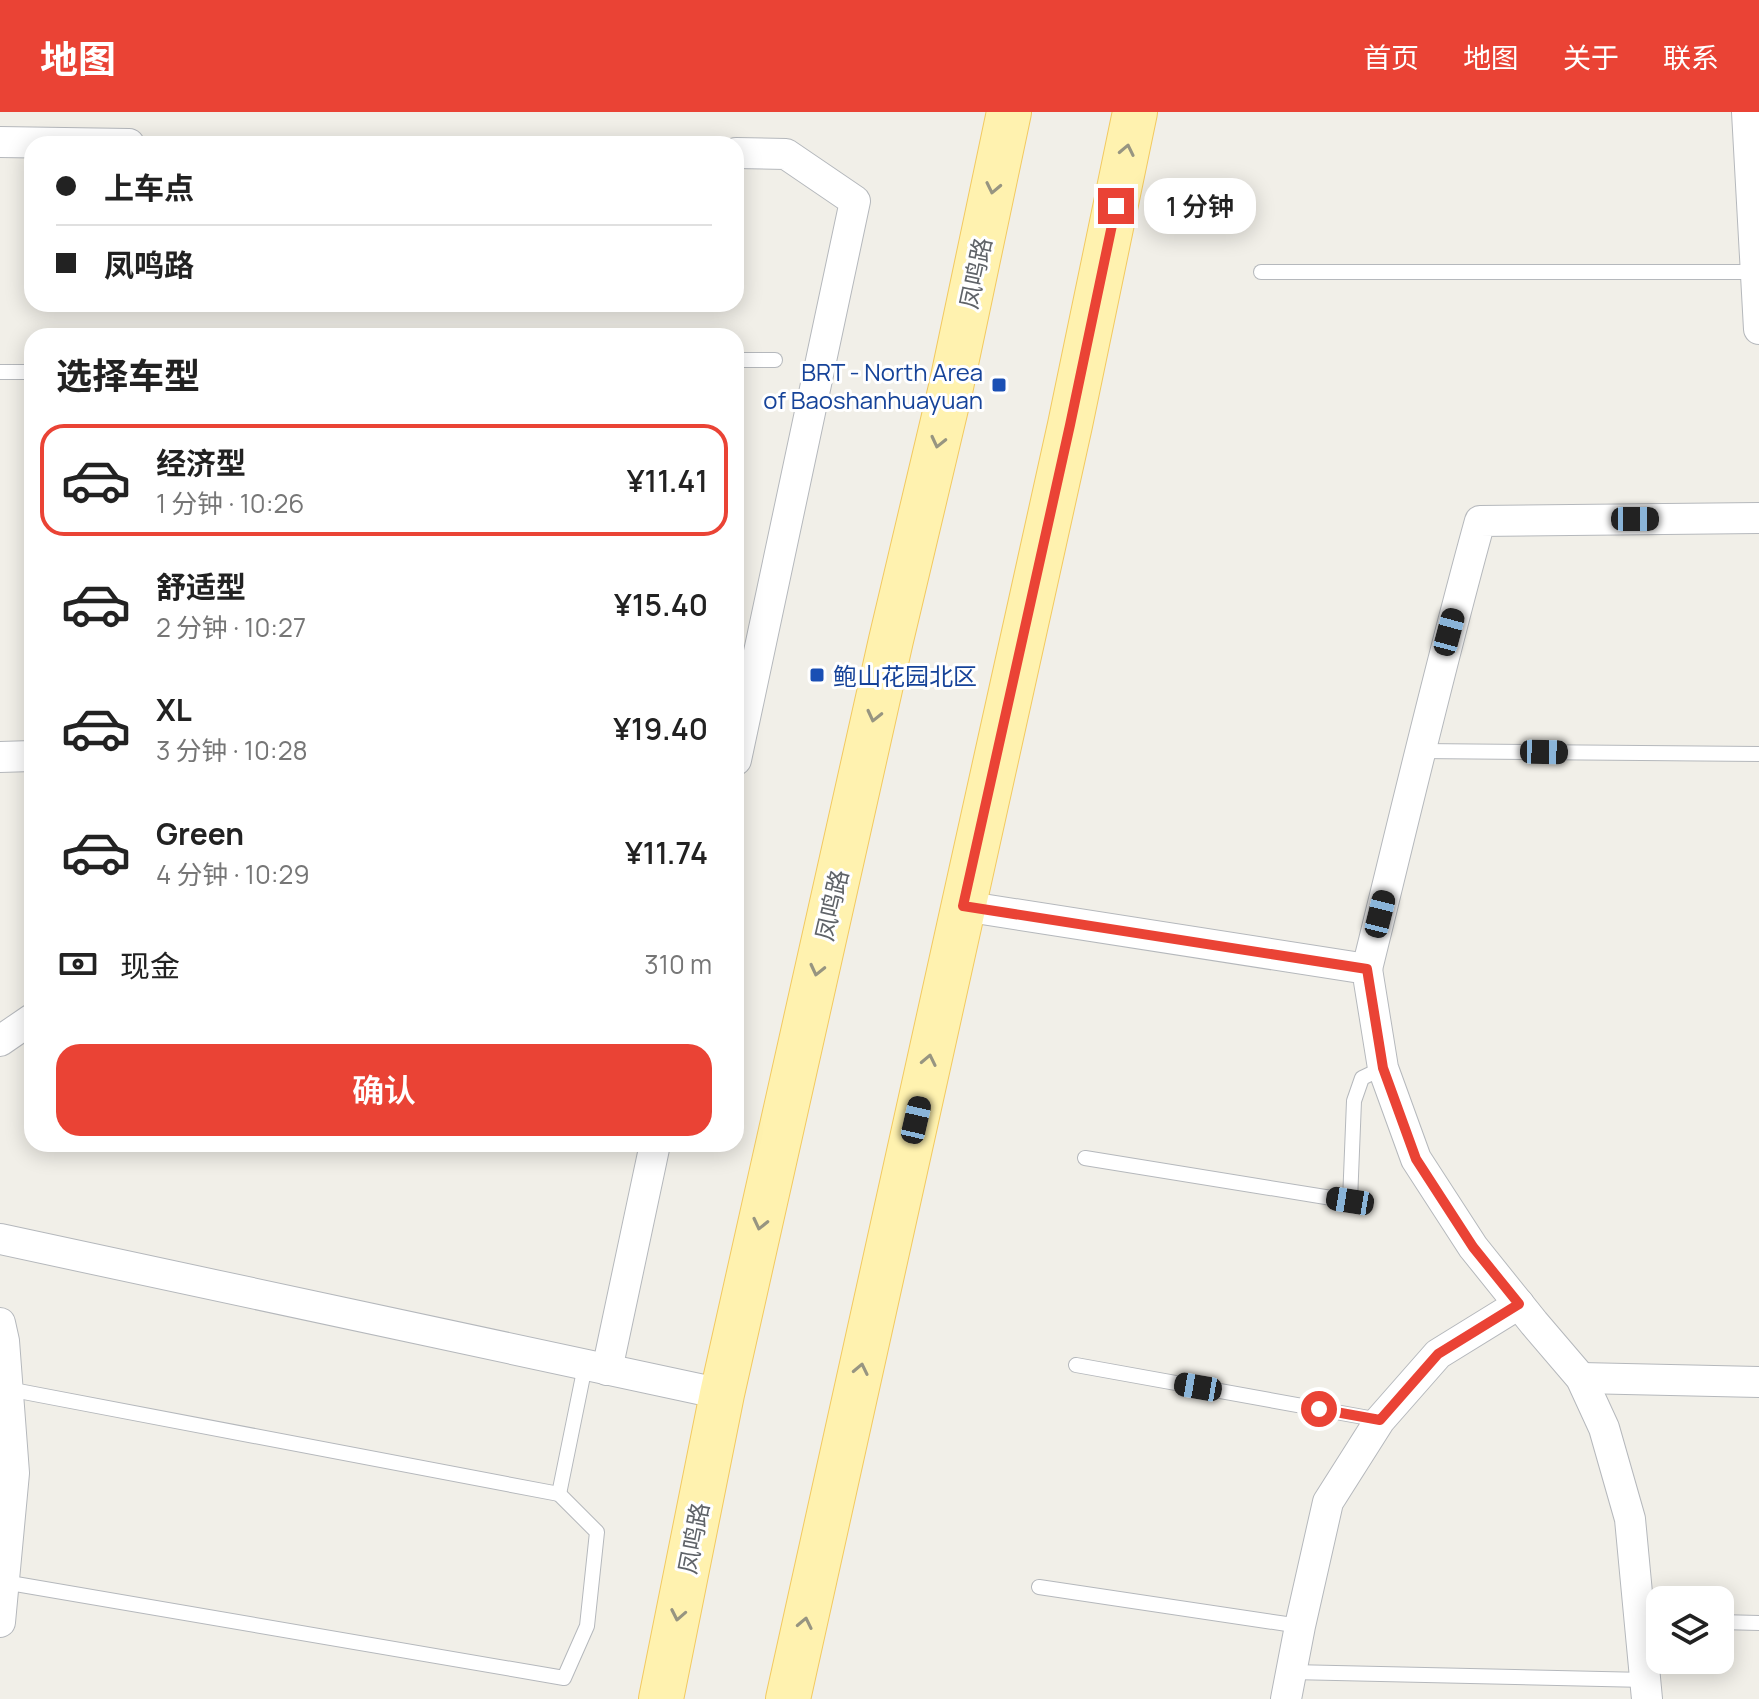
<!DOCTYPE html>
<html lang="zh">
<meta charset="utf-8">
<style>
body{margin:0;font-family:Manrope,"Noto Sans SC",sans-serif;background:#f2f2f2;color:#222;height:100vh;display:flex;flex-direction:column;font-size:30px;white-space:nowrap}
*{box-sizing:border-box;margin:0}
p{font-size:26px;color:#767676}
.icon{flex:none;width:44px;height:44px;fill:none;stroke:currentColor;stroke-width:2;stroke-linecap:round;stroke-linejoin:round}
.map{position:relative;flex:1;overflow:hidden}
.drawer{position:absolute;left:24px;top:216px;width:720px;height:824px;display:flex;flex-direction:column;background:#fff;border-radius:24px;box-shadow:0 4px 20px #0003}
.drawer>*{flex:none}
.banner{position:absolute;left:24px;top:24px;width:720px;height:176px;border-radius:24px;box-shadow:0 4px 20px #0003;display:grid;align-content:center;height:176px;padding:0 32px;background:#fff}
.buttons{position:absolute;left:1646px;top:1474px;display:grid;gap:16px}
.buttons a{display:grid;place-items:center;width:88px;height:88px;border-radius:16px;background:#fff;box-shadow:0 4px 20px #0003;font-size:40px}
.end{position:absolute;width:36px;height:36px;margin:-18px;border:10px solid #ea4335;background:#fff;box-shadow:0 0 0 4px #fff}
.from{border-radius:50%}
.bubble{position:absolute;height:56px;border-radius:24px;background:#fff;box-shadow:0 4px 20px #0003;font-size:26px;font-weight:600;line-height:56px;text-align:center}
.car{position:absolute;width:24px;height:48px;margin:-24px -12px;border-radius:10px;box-shadow:0 0 6px 2px #0007;background:linear-gradient(#222 24%,#8ab4d8 0 40%,#222 0 76%,#8ab4d8 0 86%,#222 0)}
.banner b{display:flex;align-items:center;gap:28px;height:76px;font-size:30px}
.banner b+b{border-top:2px solid #e0e0e0}
.banner i{width:20px;height:20px;background:#222}
ul{padding:0;list-style:none}
li{display:flex;align-items:center;gap:24px;height:112px;margin:0 16px 12px;padding:0 16px;border:4px solid transparent;border-radius:24px}
li div{flex:1}
li b{display:block;font-size:30px}
li em{font-style:normal;font-weight:600}
li.current{border-color:#ea4335}
li>.icon{width:72px;height:72px;stroke-width:1.5}
h2{padding:0 32px;font-size:36px;line-height:96px}
.pay{display:flex;align-items:center;gap:20px;height:88px;padding:0 32px;font-size:30px}
.pay p{margin-inline-start:auto}
.action{display:flex;gap:16px;margin-top:auto;padding:16px 32px}
.action a{flex:1;height:92px;border-radius:24px;background:#ea4335;color:#fff;font-size:32px;font-weight:600;line-height:92px;text-align:center}
header{display:flex;align-items:center;gap:48px;box-sizing:border-box;height:112px;padding:0 40px;background:#ea4335;color:#fff}
header strong{font-size:38px}
nav{display:flex;gap:44px;margin-inline-start:auto;font-size:28px}
.map>svg:first-child{display:block}
.lines{fill:none;stroke-linecap:round;stroke-linejoin:round}
.service-casing{stroke:#b5b8bc;stroke-width:16}
.minor-casing{stroke:#b5b8bc;stroke-width:32}
.primary-casing{stroke:#f2c960;stroke-width:46}
.service{stroke:#fff;stroke-width:14}
.minor{stroke:#fff;stroke-width:30}
.primary{stroke:#fff2af;stroke-width:44}
.oneway{stroke:#979581}
.route{stroke:#ea4335;stroke-width:10}
.transit-dot{fill:#1a4fb4;stroke:#fff;stroke-width:3}
.labels{text-anchor:middle;dominant-baseline:central;stroke-width:6;stroke-linejoin:round;paint-order:stroke}
.street-label{font-size:24px;fill:#5f6368;stroke:#fff}
.transit-label{font-size:24px;fill:#164399;stroke:#fff;text-anchor:end}
</style>
<header>
<strong>地图</strong>
<nav><a>首页</a><a>地图</a><a>关于</a><a>联系</a></nav>
</header>
<div class="map">
<svg width="1759" height="1587" viewBox="0 0 1759 1587">
<rect width="100%" height="100%" fill="#f1efe8"/>
<g class="lines">
<defs>
<g id="service">
<polyline points="1261,160 1759,160"/>
<polyline points="736,248 775,248"/>
<polyline points="0,260 32,260"/>
<polyline points="1421,639 1759,642"/>
<polyline points="1085,1046 1350,1089 1354,989 1362,966 1383,956"/>
<polyline points="1076,1253 1380,1308"/>
<polyline points="8,1277 559,1382 585,1254"/>
<polyline points="4,1470 564,1566 587,1514 597,1420 559,1382"/>
<polyline points="1039,1475 1300,1514"/>
<polyline points="1720,1510 1759,1511"/>
<polyline points="1291,1560 1646,1568"/>
</g>
<g id="minor">
<polyline points="1747,0 1759,217"/>
<polyline points="0,30 129,32"/>
<polyline points="736,41 786,42 855,89 736,648"/>
<polyline points="0,645 32,644"/>
<polyline points="963,794 1367,857 1383,956 1416,1047 1473,1135 1534,1211 1581,1266 1604,1316 1630,1407 1647,1587"/>
<path d="M1367,857c37,-150 72,-300 113,-448l279,-3"/>
<polyline points="0,929 32,907"/>
<polyline points="0,1127 722,1282"/>
<polyline points="0,1211 4,1229 14,1361 0,1510"/>
<polyline points="607,1258 655,1032"/>
<polyline points="1581,1266 1759,1270"/>
<polyline points="1286,1587 1300,1514 1328,1390 1380,1308 1438,1242 1519,1192"/>
</g>
<g id="primary">
<polyline points="661,1587 722,1282 891,528 951,275 1009,0"/>
<polyline points="788,1587 1070,313 1135,0"/>
</g>
</defs>
<!-- service casing -->
<use href="#service" class="service-casing"/>
<!-- minor casing -->
<use href="#minor" class="minor-casing"/>
<!-- primary casing -->
<use href="#primary" class="primary-casing"/>
<!-- service -->
<use href="#service" class="service"/>
<!-- minor -->
<use href="#minor" class="minor"/>
<!-- primary -->
<use href="#primary" class="primary"/>
</g>
<!-- one-way arrows -->
<defs><path id="oneway-chevron" d="M-2-3.5L2.5 0L-2 3.5" fill="none" stroke-width="1.6" stroke-linecap="round" stroke-linejoin="round" transform="scale(2)"/></defs>
<g class="oneway">
<use href="#oneway-chevron" transform="translate(1127 38) rotate(-78)"/>
<use href="#oneway-chevron" transform="translate(993 76) rotate(102)"/>
<use href="#oneway-chevron" transform="translate(938 330) rotate(103)"/>
<use href="#oneway-chevron" transform="translate(874 604) rotate(103)"/>
<use href="#oneway-chevron" transform="translate(817 858) rotate(103)"/>
<use href="#oneway-chevron" transform="translate(929 948) rotate(-78)"/>
<use href="#oneway-chevron" transform="translate(760 1112) rotate(103)"/>
<use href="#oneway-chevron" transform="translate(861 1257) rotate(-78)"/>
<use href="#oneway-chevron" transform="translate(678 1503) rotate(101)"/>
<use href="#oneway-chevron" transform="translate(805 1511) rotate(-78)"/>
</g>
<g class="lines">
<!-- route -->
<polyline class="route" points="1116,94 1070,313 963,794 1367,857 1383,956 1416,1047 1473,1135 1519,1192 1438,1242 1380,1308 1319,1297"/>
</g>
<!-- markers -->
<g class="transit-dot">
<rect x="991" y="265" width="16" height="16" rx="4"/>
<rect x="809" y="555" width="16" height="16" rx="4"/>
</g>
<g class="labels">
<!-- street labels -->
<g class="street-label">
<text transform="translate(975 161) rotate(-78)">凤鸣路</text>
<text transform="translate(831 793) rotate(-77)">凤鸣路</text>
<text transform="translate(693 1426) rotate(-79)">凤鸣路</text>
</g>
<!-- transit labels -->
<g class="transit-label">
<text x="983" y="259">BRT - North Area<tspan x="983" dy="28">of Baoshanhuayuan</tspan></text>
<text x="833" y="563" text-anchor="start">鲍山花园北区</text>
</g>
</g>
</svg>
<div class="buttons">
<a><svg class="icon" aria-label="layers" viewBox="0 0 24 24"><path d="M12 4l9 5-9 5-9-5zM3 14l9 5 9-5"/></svg></a>
</div>
<i class="end from" style="left:1319px;top:1297px"></i>
<i class="end" style="left:1116px;top:94px"></i>
<div class="bubble" style="left:1144px;top:66px;width:112px">1 分钟</div>
<i class="car" style="left:1635px;top:407px;rotate:90deg"></i>
<i class="car" style="left:1449px;top:520px;rotate:15deg"></i>
<i class="car" style="left:1544px;top:640px;rotate:91deg"></i>
<i class="car" style="left:1380px;top:802px;rotate:14deg"></i>
<i class="car" style="left:916px;top:1008px;rotate:13deg"></i>
<i class="car" style="left:1350px;top:1089px;rotate:279deg"></i>
<i class="car" style="left:1198px;top:1275px;rotate:280deg"></i>
<div class="banner">
<b><i class="from"></i>上车点</b>
<b><i></i>凤鸣路</b>
</div>
<section class="drawer">
<h2>选择车型</h2>
<ul>
<li class="current"><svg class="icon" aria-label="car" viewBox="0 0 24 24"><path d="M5 17H2v-5l4-1 3-4h7l3 4 3 1v5h-3M9 17h6M6 11h13"/><circle cx="7" cy="17" r="2"/><circle cx="17" cy="17" r="2"/></svg><div><b>经济型</b><p>1 分钟 · 10:26</p></div><em>¥11.41</em></li>
<li><svg class="icon" aria-label="car" viewBox="0 0 24 24"><path d="M5 17H2v-5l4-1 3-4h7l3 4 3 1v5h-3M9 17h6M6 11h13"/><circle cx="7" cy="17" r="2"/><circle cx="17" cy="17" r="2"/></svg><div><b>舒适型</b><p>2 分钟 · 10:27</p></div><em>¥15.40</em></li>
<li><svg class="icon" aria-label="car" viewBox="0 0 24 24"><path d="M5 17H2v-5l4-1 3-4h7l3 4 3 1v5h-3M9 17h6M6 11h13"/><circle cx="7" cy="17" r="2"/><circle cx="17" cy="17" r="2"/></svg><div><b>XL</b><p>3 分钟 · 10:28</p></div><em>¥19.40</em></li>
<li><svg class="icon" aria-label="car" viewBox="0 0 24 24"><path d="M5 17H2v-5l4-1 3-4h7l3 4 3 1v5h-3M9 17h6M6 11h13"/><circle cx="7" cy="17" r="2"/><circle cx="17" cy="17" r="2"/></svg><div><b>Green</b><p>4 分钟 · 10:29</p></div><em>¥11.74</em></li>
</ul>
<div class="pay"><svg class="icon" aria-label="cash" viewBox="0 0 24 24"><path d="M3 7h18v10H3z"/><circle cx="12" cy="12" r="2"/></svg>现金<p>310 m</p></div>
<div class="action"><a>确认</a></div>
</section>
</div>
